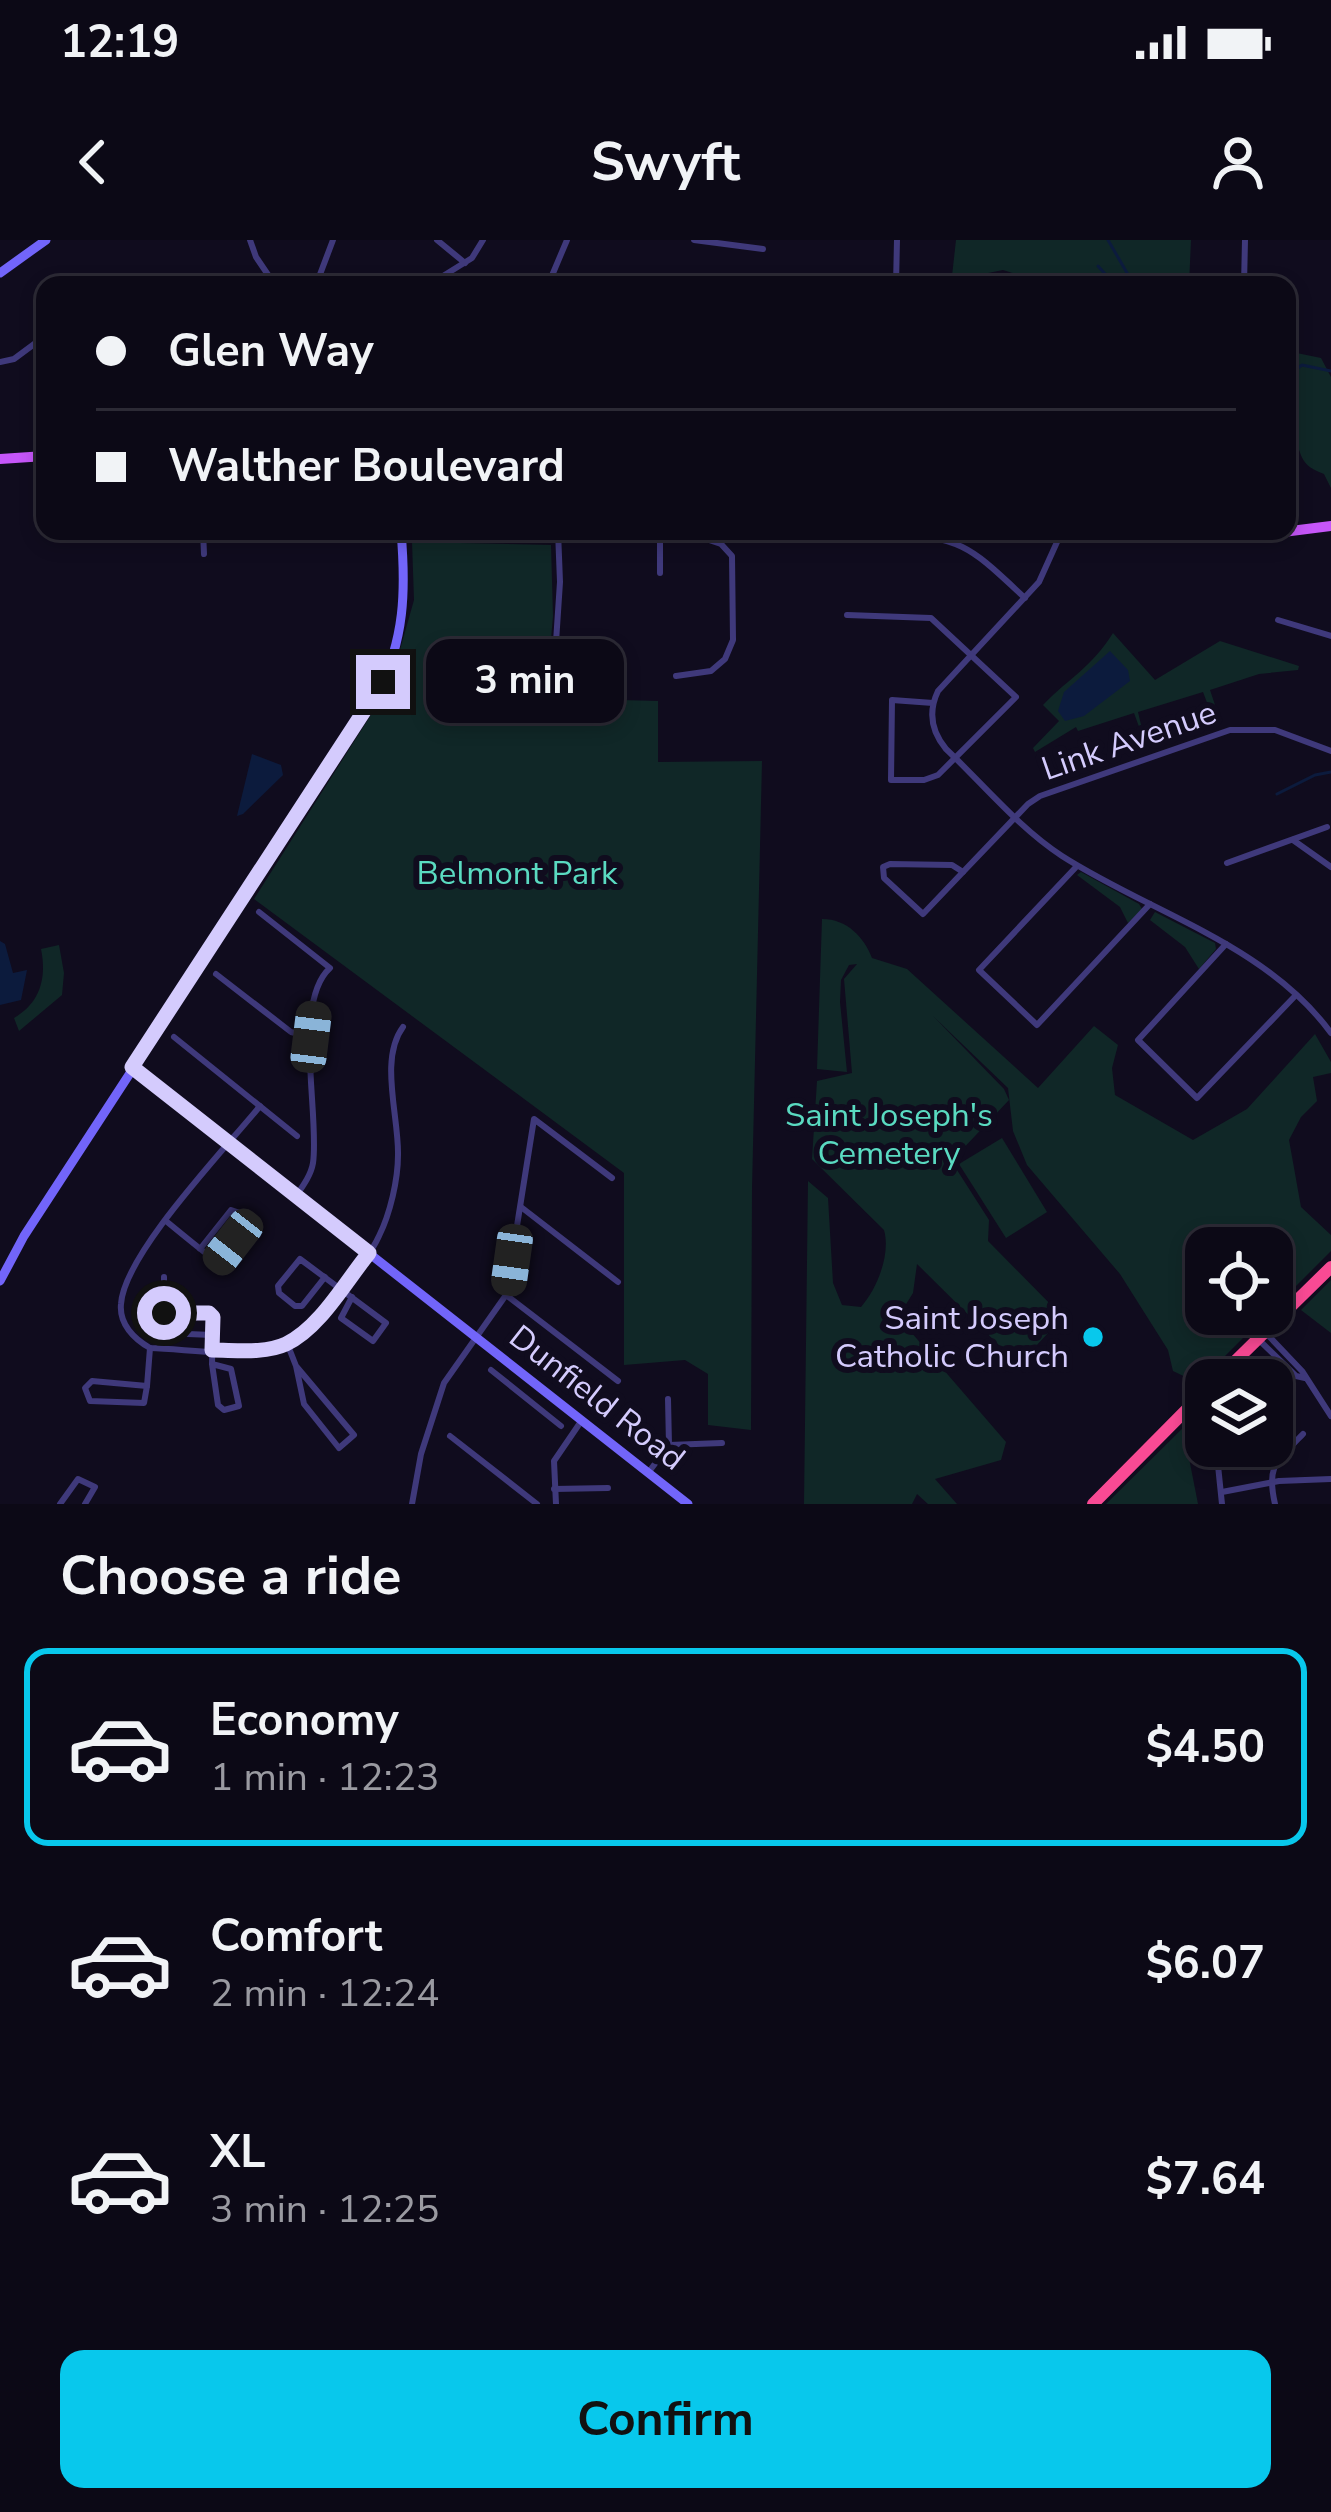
<!DOCTYPE html>
<meta charset="utf-8">
<style>
body{margin:0;font-family:"Nunito Sans",sans-serif;background:#15121f;color:#f1f3f6;height:100vh;display:flex;flex-direction:column;font-size:45px;white-space:nowrap}
*{box-sizing:border-box;margin:0}
p{font-size:39px;color:#9a9aa1}
.icon{flex:none;width:66px;height:66px;fill:none;stroke:currentColor;stroke-width:2;stroke-linecap:round;stroke-linejoin:round}
.map{position:relative;height:1264px;overflow:hidden}
.details{display:flex;flex-direction:column;background:#0c0916;flex:1}
.details>*{flex:none}
.banner{position:absolute;left:36px;top:36px;width:1260px;height:264px;border-radius:24px;box-shadow:0 6px 18px #0003,0 0 0 3px #2c2a35;display:grid;align-content:center;height:264px;padding:0 60px;background:#0c0916}
.controls{position:absolute;left:1185px;top:987px;display:grid;gap:24px}
.controls a{display:grid;place-items:center;width:108px;height:108px;border-radius:24px;background:#0c0916;box-shadow:0 6px 18px #0003,0 0 0 3px #2c2a35;font-size:60px}
.end{position:absolute;width:54px;height:54px;margin:-27px;border:15px solid #d4cbfd;background:#111;box-shadow:0 0 0 6px #111}
.from{border-radius:50%}
.bubble{position:absolute;height:84px;border-radius:24px;background:#0c0916;box-shadow:0 6px 18px #0003,0 0 0 3px #2c2a35;font-size:39px;font-weight:700;line-height:84px;text-align:center}
.car{position:absolute;width:36px;height:72px;margin:-36px -18px;border-radius:15px;box-shadow:0 0 9px 3px #0007;background:linear-gradient(#222 24%,#8ab4d8 0 40%,#222 0 76%,#8ab4d8 0 86%,#222 0)}
.banner b{display:flex;align-items:center;gap:42px;height:114px;font-size:45px}
.banner b+b{border-top:3px solid #2c2a35}
.banner i{width:30px;height:30px;background:#f1f3f6}
ul{padding:0;list-style:none}
li{display:flex;align-items:center;gap:36px;height:198px;margin:0 24px 18px;padding:0 36px;border:6px solid transparent;border-radius:24px}
li div{flex:1}
li b{display:block;font-size:45px}
li em{font-style:normal;font-weight:700}
li.active{border-color:#08c8ec}
li>.icon{width:108px;height:108px;stroke-width:1.5}
h2{padding:0 60px;font-size:54px;line-height:144px}
.button{display:flex;gap:24px;margin-top:auto;padding:24px 60px}
.button a{flex:1;height:138px;border-radius:24px;background:#08c8ec;color:#111;font-size:48px;font-weight:700;line-height:138px;text-align:center}
.status{display:flex;justify-content:space-between;align-items:center;height:84px;padding:0 60px;background:#0c0916;direction:ltr}
.status svg{height:33px;fill:currentColor}
header{display:flex;justify-content:space-between;align-items:center;height:156px;padding:0 60px;background:#0c0916;font-size:54px;font-weight:700}
.map>svg:first-child{display:block}
.green{fill:#102727}
.water{fill:#0c1b3d}
.lines{fill:none;stroke-linecap:round;stroke-linejoin:round}
.stream{stroke:#0c1b3d;stroke-width:3}
.street{stroke:#3f397b;stroke-width:6}
.secondary{stroke:#7265fa;stroke-width:9}
.primary{stroke:#c656f9;stroke-width:10}
.highway{stroke:#f94a94;stroke-width:12}
.route{stroke:#d4cbfd;stroke-width:15}
.poi-dot{fill:#08c8ec;stroke:#100c1e;stroke-width:4.5}
.labels{text-anchor:middle;dominant-baseline:central;stroke-width:12;stroke-linejoin:round;paint-order:stroke}
.street-label{font-size:33px;fill:#d4cbfd;stroke:#100c1e}
.park-label{font-size:33px;fill:#5adac1;stroke:#100c1e}
.poi-label{font-size:33px;fill:#d4cbfd;stroke:#100c1e;text-anchor:end}
</style>
<div class="status"><b>12:19</b><svg viewBox="0 0 49 12"><path d="M0 12V9h3v3zM5 12V6h3v6zM10 12V3h3v9zM15 12V0h3v12zM26 1h20v11H26zM47 4h2v5h-2z"/></svg></div>
<header><svg class="icon" aria-label="back" viewBox="0 0 24 24"><path d="M15 5l-7 7 7 7"/></svg>Swyft<svg class="icon" aria-label="person" viewBox="0 0 24 24"><circle cx="12" cy="8" r="4"/><path d="M4 21q1-7 8-7t8 7"/></svg></header>
<div class="map">
<svg width="1331" height="1264" viewBox="0 0 1331 1264">
<rect width="100%" height="100%" fill="#100c1e"/>
<!-- green -->
<g class="green">
<polygon points="956,0 1191,0 1189,45 1033,45 1031,39 1003,30 978,35 977,45 951,45"/>
<path d="M1287,111l34,7 10,19v111l-7,-14c-32,-11 -19,-28 -37,-49z"/>
<polygon points="412,302 551,305 553,376 546,458 658,461 658,522 762,521 752,949 751,1190 708,1185 708,1134 685,1120 624,1125 624,933 254,659 390,445 414,360"/>
<path d="M1113,393l42,47 65,-39 79,25 -1,4 -39,4 -49,16 10,30 -6,1 -11,-29 -65,20 8,34 -12,-33 -56,18 -2,-4 -41,25 -2,-4 26,-27 -16,-16c27,-28 48,-37 70,-72z"/>
<polygon points="1081,632 1139,664 1142,669 1128,683 1120,667 1077,635"/>
<polygon points="1155,672 1215,703 1216,709 1199,729 1185,707 1150,680"/>
<path d="M822,679c25,0 42,18 50,39l35,11 131,119 56,-62 24,19 -6,23 3,27 78,45 54,-31 68,-75 16,28v11l-18,4 4,24 -16,16 -12,23 12,67 30,28v16l-59,59v-62h-66v66h61l-69,69 -25,-12 -5,-21 -48,-76 -93,-109 -14,-34 -5,-43 -75,-72 71,73 5,11 -51,54 -1,16 32,50 -1,21 75,76 -42,45 -6,-1 -98,-97 -4,29 -15,24 108,125 -5,18 -66,19 22,25h-29l-11,-10 -5,10h-108l4,-323 20,17 5,85 9,22 19,2c16,-18 30,-53 23,-77l-72,-71 5,-78 35,-8 -8,-94 13,-15 -8,1 -8,15 -1,22 7,70 -30,-3z"/>
<path d="M59,705l5,28 -2,22 -43,36 -5,-13c26,-15 33,-40 27,-69z"/>
<polygon points="1002,898 1047,972 1006,998 959,924"/>
<polygon points="1331,1040 1331,1093 1301,1070"/>
<path d="M1195,1176c15,19 9,24 -6,42l9,46h-92z"/>
</g>
<!-- water -->
<g class="water">
<polygon points="1110,411 1128,430 1130,441 1084,476 1065,481 1058,471 1064,452"/>
<polygon points="252,514 281,525 283,535 243,574 237,576"/>
<polygon points="0,701 5,704 13,733 27,730 21,760 0,765"/>
</g>
<g class="lines">
<!-- stream -->
<g class="stream">
<polyline points="1108,0 1134,45"/>
<polyline points="1098,26 1115,45"/>
<polyline points="1287,150 1292,148 1292,132 1302,125 1331,131"/>
<polyline points="1277,554 1315,535 1331,532"/>
</g>
<!-- street -->
<g class="street">
<polyline points="250,0 256,17 275,45"/>
<polyline points="437,0 465,23"/>
<polyline points="694,0 763,9"/>
<polyline points="553,35 576,45"/>
<polyline points="435,41 472,18 483,0"/>
<polyline points="316,45 333,0"/>
<polyline points="548,45 567,0"/>
<polyline points="896,45 897,0"/>
<polyline points="1244,45 1245,0"/>
<polyline points="0,122 14,119 45,96"/>
<polyline points="203,291 204,314"/>
<polyline points="660,291 660,333"/>
<path d="M1062,291l-23,51 -101,109c-10,21 -7,40 8,58 37,35 73,79 116,107 89,57 204,88 269,177"/>
<path d="M890,293c74,4 82,16 135,65"/>
<polyline points="660,296 700,297 721,304 732,316 733,400 725,419 711,431 676,436"/>
<polyline points="847,375 931,378 1016,457 938,535 924,540 891,540 892,460 933,463"/>
<polyline points="1278,380 1331,396"/>
<polyline points="553,447 560,342 558,291"/>
<polyline points="1293,600 1331,627"/>
<polyline points="1227,623 1327,587"/>
<polygon points="890,624 952,625 963,632 923,674 884,638 883,627"/>
<polyline points="1077,626 979,730 1037,785 1150,664"/>
<polyline points="963,632 1028,564 1040,556 1230,490 1275,490 1331,511"/>
<path d="M259,672l71,56c-38,34 -10,149 -17,195 -2,12 -10,23 -17,33"/>
<polyline points="1226,704 1138,800 1197,858 1296,755"/>
<polyline points="216,734 291,792 311,797"/>
<polyline points="174,797 297,896"/>
<path d="M260,866c-34,42 -136,148 -139,198 -2,20 13,35 29,44 40,1 91,11 130,-2 29,-10 86,-81 99,-110 11,-22 19,-56 19,-81 1,-38 -19,-96 5,-128"/>
<polyline points="521,967 618,1042"/>
<path d="M166,981c17,14 34,28 51,41l32,-41 -3,-6 -15,-5 -31,39"/>
<polyline points="164,1037 164,1093 212,1095"/>
<polyline points="325,1037 302,1066 295,1066 279,1053 278,1046 300,1019 386,1083 373,1101 341,1078 352,1057"/>
<polyline points="506,1055 618,1141"/>
<polyline points="164,1073 209,1073 213,1077 212,1124 218,1165 224,1170 239,1166 231,1129 212,1124"/>
<polyline points="1265,1092 1302,1131 1331,1176"/>
<polyline points="1258,1099 1296,1136 1305,1138"/>
<polyline points="287,1103 296,1126 354,1195 339,1208 304,1164 296,1126"/>
<polyline points="491,1130 561,1186"/>
<polygon points="92,1141 147,1146 144,1163 90,1161 85,1148"/>
<polyline points="147,1146 150,1108"/>
<polyline points="450,1196 537,1264"/>
<polyline points="669,1205 722,1203"/>
<polyline points="1216,1206 1222,1264"/>
<polyline points="648,1233 669,1205 668,1159"/>
<polyline points="554,1249 608,1248"/>
<polyline points="1222,1252 1279,1241 1331,1239"/>
<polyline points="60,1264 78,1239 95,1247 85,1264"/>
<polyline points="412,1264 421,1214 444,1143 506,1055 534,879 612,938"/>
<polyline points="556,1264 554,1221 582,1180"/>
<path d="M1275,1264c-9,-39 2,-43 28,-70"/>
</g>
<!-- secondary -->
<g class="secondary">
<polyline points="0,33 46,0"/>
<polyline points="132,827 688,1264"/>
<path d="M0,1041l24,-45 353,-542c28,-54 29,-104 24,-163"/>
</g>
<!-- primary -->
<g class="primary">
<polyline points="0,219 45,216"/>
<polyline points="1189,291 1251,296 1331,286"/>
</g>
<!-- highway -->
<g class="highway">
<polyline points="1216,1140 1331,1027"/>
<polyline points="1093,1264 1206,1150"/>
</g>
</g>
<g class="lines">
<!-- route -->
<path class="route" d="M164,1073h45l4,4 -1,33c24,0 52,4 74,-6 34,-16 60,-63 83,-91l-237,-186 251,-385"/>
</g>
<!-- markers -->
<circle class="poi-dot" cx="1093" cy="1097" r="12"/>
<g class="labels">
<!-- street labels -->
<g class="street-label">
<text transform="translate(1129 501) rotate(-19)">Link Avenue</text>
<text transform="translate(597 1158) rotate(38)">Dunfield Road</text>
</g>
<!-- park labels -->
<g class="park-label">
<text x="517" y="633">Belmont Park</text>
<text x="889" y="875">Saint Joseph's<tspan x="889" dy="38">Cemetery</tspan></text>
</g>
<!-- poi labels -->
<g class="poi-label">
<text x="1069" y="1078">Saint Joseph<tspan x="1069" dy="38">Catholic Church</tspan></text>
</g>
</g>
</svg>
<div class="controls">
<a><svg class="icon" aria-label="locate" viewBox="0 0 24 24"><circle cx="12" cy="12" r="6"/><path d="M12 2v4M12 18v4M2 12h4M18 12h4"/></svg></a>
<a><svg class="icon" aria-label="layers" viewBox="0 0 24 24"><path d="M12 4l9 5-9 5-9-5zM3 14l9 5 9-5"/></svg></a>
</div>
<i class="end from" style="left:164px;top:1073px"></i>
<i class="end" style="left:383px;top:442px"></i>
<div class="bubble" style="left:426px;top:399px;width:198px">3 min</div>
<i class="car" style="left:311px;top:797px;rotate:7deg"></i>
<i class="car" style="left:233px;top:1002px;rotate:218deg"></i>
<i class="car" style="left:512px;top:1020px;rotate:188deg"></i>
<div class="banner">
<b><i class="from"></i>Glen Way</b>
<b><i></i>Walther Boulevard</b>
</div>
</div>
<section class="details">
<h2>Choose a ride</h2>
<ul>
<li class="active"><svg class="icon" aria-label="car" viewBox="0 0 24 24"><path d="M5 17H2v-5l4-1 3-4h7l3 4 3 1v5h-3M9 17h6M6 11h13"/><circle cx="7" cy="17" r="2"/><circle cx="17" cy="17" r="2"/></svg><div><b>Economy</b><p>1 min · 12:23</p></div><em>$4.50</em></li>
<li><svg class="icon" aria-label="car" viewBox="0 0 24 24"><path d="M5 17H2v-5l4-1 3-4h7l3 4 3 1v5h-3M9 17h6M6 11h13"/><circle cx="7" cy="17" r="2"/><circle cx="17" cy="17" r="2"/></svg><div><b>Comfort</b><p>2 min · 12:24</p></div><em>$6.07</em></li>
<li><svg class="icon" aria-label="car" viewBox="0 0 24 24"><path d="M5 17H2v-5l4-1 3-4h7l3 4 3 1v5h-3M9 17h6M6 11h13"/><circle cx="7" cy="17" r="2"/><circle cx="17" cy="17" r="2"/></svg><div><b>XL</b><p>3 min · 12:25</p></div><em>$7.64</em></li>
</ul>
<div class="button"><a>Confirm</a></div>
</section>
